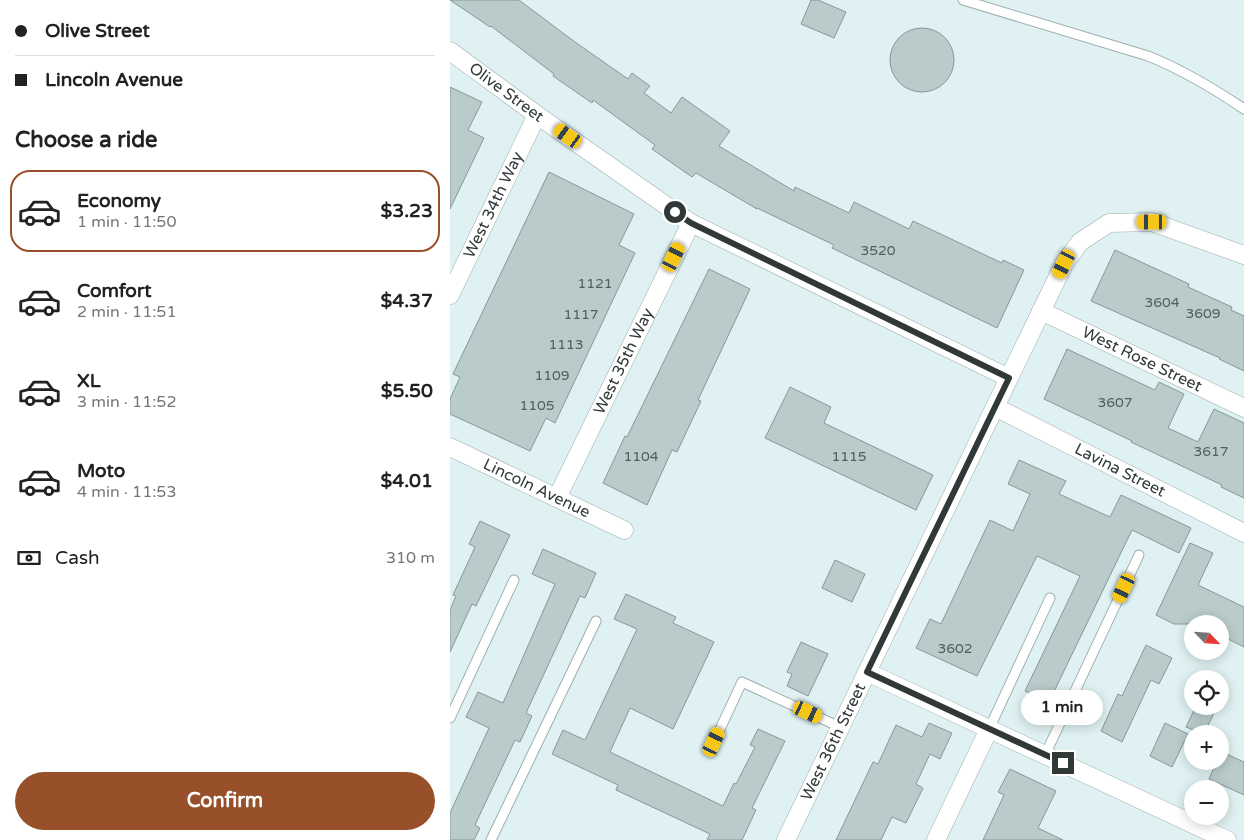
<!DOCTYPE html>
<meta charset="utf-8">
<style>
body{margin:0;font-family:"Varela Round",sans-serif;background:#f2f2f2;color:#222;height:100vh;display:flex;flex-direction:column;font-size:19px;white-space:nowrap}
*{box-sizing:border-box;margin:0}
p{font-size:16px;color:#767676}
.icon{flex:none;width:28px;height:28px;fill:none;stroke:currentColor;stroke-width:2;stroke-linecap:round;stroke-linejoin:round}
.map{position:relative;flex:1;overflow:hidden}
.side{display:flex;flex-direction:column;background:#fff;width:450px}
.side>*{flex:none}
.top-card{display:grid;align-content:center;height:110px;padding:0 15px;background:#fff}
.needle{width:32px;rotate:115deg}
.controls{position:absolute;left:734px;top:615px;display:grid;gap:10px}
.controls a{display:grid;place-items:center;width:45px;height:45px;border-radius:50%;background:#fff;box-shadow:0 2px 12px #0003;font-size:25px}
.end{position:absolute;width:22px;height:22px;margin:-11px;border:6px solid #313838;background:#fff;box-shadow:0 0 0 2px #fff}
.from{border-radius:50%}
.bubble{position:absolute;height:35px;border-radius:18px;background:#fff;box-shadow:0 2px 12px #0003;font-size:16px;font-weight:700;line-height:35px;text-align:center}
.car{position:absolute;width:15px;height:30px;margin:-15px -8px;border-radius:6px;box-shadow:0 0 4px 1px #0007;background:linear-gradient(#f5c518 24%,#345 0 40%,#f5c518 0 76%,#345 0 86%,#f5c518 0)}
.top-card b{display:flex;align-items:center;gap:18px;height:48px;font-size:19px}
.top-card b+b{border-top:1px solid #e0e0e0}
.top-card i{width:12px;height:12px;background:#222}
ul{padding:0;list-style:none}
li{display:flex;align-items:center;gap:15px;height:82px;margin:0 10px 8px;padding:0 5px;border:2px solid transparent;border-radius:20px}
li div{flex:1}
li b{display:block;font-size:19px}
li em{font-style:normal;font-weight:700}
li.selected{border-color:#975029}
li>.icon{width:45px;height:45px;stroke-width:1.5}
h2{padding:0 15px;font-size:22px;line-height:60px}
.pay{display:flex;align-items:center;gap:12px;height:55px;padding:0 15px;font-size:19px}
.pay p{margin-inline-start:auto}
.button{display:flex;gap:10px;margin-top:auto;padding:10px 15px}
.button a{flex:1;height:58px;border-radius:30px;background:#975029;color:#fff;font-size:20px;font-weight:700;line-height:58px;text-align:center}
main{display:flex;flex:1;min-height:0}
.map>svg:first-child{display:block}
.building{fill:#b9cbcb;stroke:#879898}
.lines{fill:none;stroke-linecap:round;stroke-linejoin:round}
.service-casing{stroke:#9daeae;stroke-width:11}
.minor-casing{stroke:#9daeae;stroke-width:19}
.service{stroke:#fff;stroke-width:9}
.minor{stroke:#fff;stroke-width:18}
.route{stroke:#313838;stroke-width:6}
.labels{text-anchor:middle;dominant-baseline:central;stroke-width:5;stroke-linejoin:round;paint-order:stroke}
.number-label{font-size:14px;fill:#535d5d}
.street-label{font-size:16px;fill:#313838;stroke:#dff1f2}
</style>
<main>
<section class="side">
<div class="top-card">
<b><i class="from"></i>Olive Street</b>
<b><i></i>Lincoln Avenue</b>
</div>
<h2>Choose a ride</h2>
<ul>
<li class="selected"><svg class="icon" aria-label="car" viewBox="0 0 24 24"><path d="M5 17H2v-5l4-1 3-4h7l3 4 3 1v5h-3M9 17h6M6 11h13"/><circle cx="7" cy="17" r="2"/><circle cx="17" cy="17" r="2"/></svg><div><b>Economy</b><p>1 min · 11:50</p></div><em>$3.23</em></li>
<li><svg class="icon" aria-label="car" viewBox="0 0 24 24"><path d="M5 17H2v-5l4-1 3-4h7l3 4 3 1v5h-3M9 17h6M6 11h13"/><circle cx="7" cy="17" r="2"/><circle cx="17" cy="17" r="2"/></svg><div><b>Comfort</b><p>2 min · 11:51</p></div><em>$4.37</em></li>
<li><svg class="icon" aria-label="car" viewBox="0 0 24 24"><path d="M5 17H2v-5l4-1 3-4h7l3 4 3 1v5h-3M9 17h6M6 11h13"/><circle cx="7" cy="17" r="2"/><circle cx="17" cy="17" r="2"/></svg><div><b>XL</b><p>3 min · 11:52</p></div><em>$5.50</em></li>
<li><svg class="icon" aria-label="car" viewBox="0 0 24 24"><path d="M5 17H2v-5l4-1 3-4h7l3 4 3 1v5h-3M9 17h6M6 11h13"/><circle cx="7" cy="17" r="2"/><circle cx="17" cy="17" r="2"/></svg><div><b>Moto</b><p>4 min · 11:53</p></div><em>$4.01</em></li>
</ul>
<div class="pay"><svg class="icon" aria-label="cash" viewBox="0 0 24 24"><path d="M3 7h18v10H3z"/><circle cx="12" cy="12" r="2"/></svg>Cash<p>310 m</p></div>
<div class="button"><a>Confirm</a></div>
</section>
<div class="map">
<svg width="794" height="840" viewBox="0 0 794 840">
<rect width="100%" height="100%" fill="#dff1f2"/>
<!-- building -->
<g class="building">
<polygon points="0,0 69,0 125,42 178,79 182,73 200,86 194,93 221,113 232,97 280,131 269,146 344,191 345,187 399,213 404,202 459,229 463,221 552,263 553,260 574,270 547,328 382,248 384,245 307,208 307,209 246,173 242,177 202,149 205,145 143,100 142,103 103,76 104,74 41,26 40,27"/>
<polygon points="361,0 368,0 396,12 384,38 351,24"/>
<circle cx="472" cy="60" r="32"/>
<polygon points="0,87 32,102 18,130 34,138 0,209"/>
<polygon points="99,172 184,214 169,245 185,253 105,423 96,418 80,451 0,414 0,399 10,377 3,374"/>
<polygon points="665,250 739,284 738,287 782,307 781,310 794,316 794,371 769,359 770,358 641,301"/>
<polygon points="259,269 300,289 248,400 251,401 227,452 222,450 197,505 153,483 175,436 177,437"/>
<polygon points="617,349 705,390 709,382 734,394 718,428 748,442 764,409 794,423 794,498 771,487 772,485 681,442 682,441 594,399"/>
<polygon points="340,387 381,407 374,423 483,475 466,510 315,438"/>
<polygon points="569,460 616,481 609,494 660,517 671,495 741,528 729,553 682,530 599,702 575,691 630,576 587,556 527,676 466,648 480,619 491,624 540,520 563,531 580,494 558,484"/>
<polygon points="30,521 60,535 26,606 22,604 0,652 0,610 6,596 3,595 25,547 19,544"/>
<polygon points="740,543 763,553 748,585 794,607 794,647 770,635 770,624 724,624 706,615"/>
<polygon points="93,549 146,573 135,598 130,596 76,713 82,716 70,742 65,740 25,825 30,828 24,840 0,840 0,813 39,728 16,717 28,692 53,703 105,584 82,574"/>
<polygon points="385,560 415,574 402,602 372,588"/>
<polygon points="176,594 226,617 223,623 264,642 223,729 180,708 160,752 273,806 284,783 286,784 305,747 300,745 308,729 335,741 302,808 306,810 292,840 257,840 260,834 166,790 168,785 102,754 113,730 135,740 187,629 164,619"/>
<polygon points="351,642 378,654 358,696 337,686 342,674 337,672"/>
<polygon points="696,645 722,658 709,684 701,680 672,742 651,731 668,694 672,696"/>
<polygon points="746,706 764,713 754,734 736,727"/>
<polygon points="479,723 502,733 490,759 480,754 466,784 473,788 456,823 442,817 431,840 386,840 423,762 428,764 446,725 472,737"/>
<polygon points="715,723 738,734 722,767 700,756"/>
<polygon points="772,752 794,762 794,795 759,779 767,761 770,761"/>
<polygon points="560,769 606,791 588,828 613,840 533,840 554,795 548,792"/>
</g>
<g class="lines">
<defs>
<g id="service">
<path d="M513,0l185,56c35,14 65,32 96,53"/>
<polyline points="0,718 64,580"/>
<polyline points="539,729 600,598"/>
<polyline points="264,742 292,682 390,727"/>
<polyline points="595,755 689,555"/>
<polyline points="41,840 146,621"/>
</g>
<g id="minor">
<path id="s1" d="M0,51l87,64 154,108 318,155"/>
<path id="s2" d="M0,295l87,-180"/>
<path id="s3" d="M591,311l203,97"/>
<path id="s4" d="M545,407l249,126"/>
<path id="s5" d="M0,447l174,83"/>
<path id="s6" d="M107,498l134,-275"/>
<polyline points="417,672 777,840"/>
<path id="s7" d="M336,840l278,-576 16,-22 29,-19 43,-1 92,33"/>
<polyline points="486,840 539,729"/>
</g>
</defs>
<!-- service casing -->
<use href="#service" class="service-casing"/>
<!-- minor casing -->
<use href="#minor" class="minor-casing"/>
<!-- service -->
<use href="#service" class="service"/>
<!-- minor -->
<use href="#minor" class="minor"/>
</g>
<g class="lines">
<!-- route -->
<polyline class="route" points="225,212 241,223 559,378 417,672 613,763"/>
</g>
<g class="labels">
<!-- number labels -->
<g class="number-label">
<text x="428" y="250">3520</text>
<text x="145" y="283">1121</text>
<text x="712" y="302">3604</text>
<text x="753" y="313">3609</text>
<text x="131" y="314">1117</text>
<text x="116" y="344">1113</text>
<text x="102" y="375">1109</text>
<text x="665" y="402">3607</text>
<text x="87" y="405">1105</text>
<text x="761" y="451">3617</text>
<text x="191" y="456">1104</text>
<text x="399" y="456">1115</text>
<text x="505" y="648">3602</text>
</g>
<!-- street labels -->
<g class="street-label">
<text stroke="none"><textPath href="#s1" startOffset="70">Olive Street</textPath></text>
<text stroke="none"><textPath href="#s2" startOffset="100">West 34th Way</textPath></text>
<text stroke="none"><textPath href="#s3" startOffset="112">West Rose Street</textPath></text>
<text stroke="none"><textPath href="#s6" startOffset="152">West 35th Way</textPath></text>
<text stroke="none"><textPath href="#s4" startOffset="140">Lavina Street</textPath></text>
<text stroke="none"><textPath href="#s5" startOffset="96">Lincoln Avenue</textPath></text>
<text stroke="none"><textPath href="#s7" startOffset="109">West 36th Street</textPath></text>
</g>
</g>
</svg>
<div class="controls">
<a><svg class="needle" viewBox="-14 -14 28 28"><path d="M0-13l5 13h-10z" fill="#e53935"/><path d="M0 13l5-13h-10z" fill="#767676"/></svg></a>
<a><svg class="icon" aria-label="locate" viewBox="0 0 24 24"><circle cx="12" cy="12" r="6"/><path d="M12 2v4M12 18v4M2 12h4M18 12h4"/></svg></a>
<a>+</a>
<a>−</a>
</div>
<i class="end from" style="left:225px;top:212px"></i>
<i class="end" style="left:613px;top:763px"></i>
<div class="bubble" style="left:571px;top:690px;width:82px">1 min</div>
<i class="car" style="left:118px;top:136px;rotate:305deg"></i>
<i class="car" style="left:702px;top:222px;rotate:270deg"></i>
<i class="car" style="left:224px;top:257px;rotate:26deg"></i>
<i class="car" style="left:614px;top:264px;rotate:206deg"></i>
<i class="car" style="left:674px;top:588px;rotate:205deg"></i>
<i class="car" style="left:358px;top:712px;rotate:115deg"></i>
<i class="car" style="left:264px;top:742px;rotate:25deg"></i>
</div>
</main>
